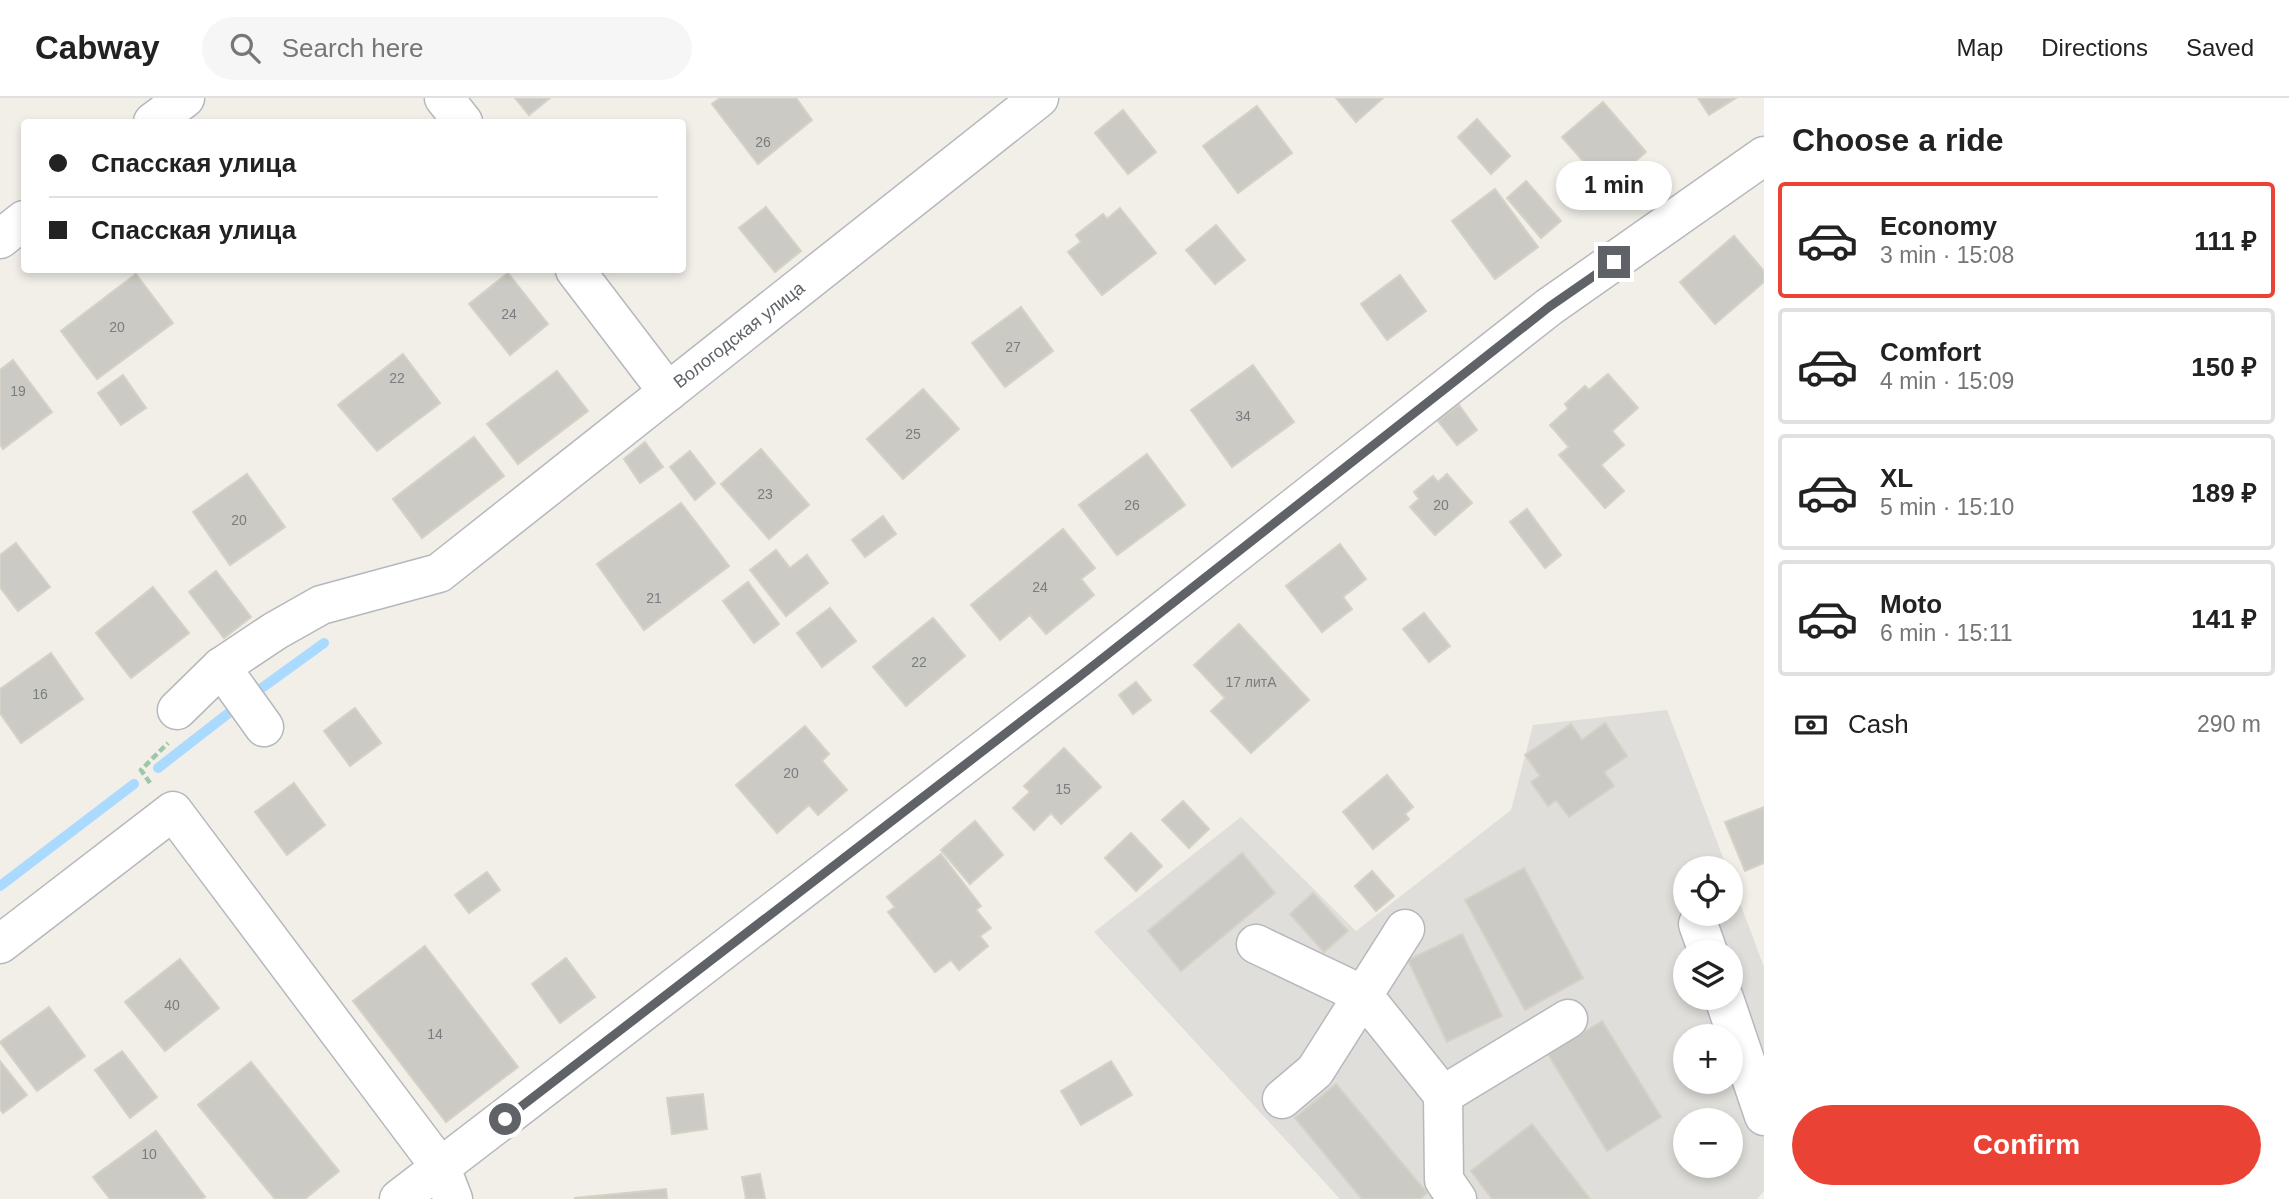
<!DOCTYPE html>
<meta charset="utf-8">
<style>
body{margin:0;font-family:Arial,sans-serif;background:#f6f6f6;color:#222;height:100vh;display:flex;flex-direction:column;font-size:26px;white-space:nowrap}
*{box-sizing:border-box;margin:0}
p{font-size:23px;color:#767676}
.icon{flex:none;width:38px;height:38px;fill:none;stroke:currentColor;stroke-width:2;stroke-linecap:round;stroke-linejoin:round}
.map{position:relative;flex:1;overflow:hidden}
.details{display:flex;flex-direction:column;background:#fff;width:525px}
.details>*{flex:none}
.top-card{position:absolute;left:21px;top:21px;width:665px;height:154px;border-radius:7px;box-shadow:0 4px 10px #0003;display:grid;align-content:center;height:154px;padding:0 28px;background:#fff}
.tools{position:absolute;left:1673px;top:758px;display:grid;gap:14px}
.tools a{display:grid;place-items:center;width:70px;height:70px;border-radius:50%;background:#fff;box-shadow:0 4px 10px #0003;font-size:35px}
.end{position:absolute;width:32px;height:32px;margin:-16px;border:9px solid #5f6368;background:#fff;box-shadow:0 0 0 4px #fff}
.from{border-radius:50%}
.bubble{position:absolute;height:49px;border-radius:24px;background:#fff;box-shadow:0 4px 10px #0003;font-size:23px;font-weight:600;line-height:49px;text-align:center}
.top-card b{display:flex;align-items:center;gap:24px;height:66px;font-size:26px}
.top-card b+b{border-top:2px solid #e0e0e0}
.top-card i{width:18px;height:18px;background:#222}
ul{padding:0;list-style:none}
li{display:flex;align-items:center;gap:21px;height:116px;margin:0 14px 10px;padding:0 14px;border:4px solid #e0e0e0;border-radius:7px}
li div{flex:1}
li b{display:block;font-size:26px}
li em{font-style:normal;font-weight:600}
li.on{border-color:#ea4335}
li>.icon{width:63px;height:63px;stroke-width:1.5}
h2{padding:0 28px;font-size:32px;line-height:84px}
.pay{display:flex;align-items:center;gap:18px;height:77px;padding:0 28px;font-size:26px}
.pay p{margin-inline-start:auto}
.button{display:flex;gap:14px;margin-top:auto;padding:14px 28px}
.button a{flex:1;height:80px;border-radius:42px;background:#ea4335;color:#fff;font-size:28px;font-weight:600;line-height:80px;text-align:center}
header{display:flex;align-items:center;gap:42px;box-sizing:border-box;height:98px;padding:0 35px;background:#fff;border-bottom:2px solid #e0e0e0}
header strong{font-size:33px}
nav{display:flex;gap:38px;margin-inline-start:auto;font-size:24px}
.search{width:490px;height:63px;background:#f6f6f6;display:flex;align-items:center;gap:18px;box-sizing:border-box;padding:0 24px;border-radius:38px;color:#767676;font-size:26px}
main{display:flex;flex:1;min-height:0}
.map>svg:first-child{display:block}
.industrial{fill:#e0deda;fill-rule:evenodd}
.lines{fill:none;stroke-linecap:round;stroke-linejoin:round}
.stream{stroke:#aadaff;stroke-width:10}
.building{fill:#cccac5;stroke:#d6d1c6;stroke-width:2}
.minor-casing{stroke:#b5b8bc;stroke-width:41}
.path{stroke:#9cc7a9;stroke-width:4.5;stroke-dasharray:7 3.5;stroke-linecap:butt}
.minor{stroke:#fff;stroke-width:38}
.route{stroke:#5f6368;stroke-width:9}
.labels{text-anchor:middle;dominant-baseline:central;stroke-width:5;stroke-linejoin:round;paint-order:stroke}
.number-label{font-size:14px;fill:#7a7d7f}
.street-label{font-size:18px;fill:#5f6368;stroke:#fff}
</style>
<header>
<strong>Cabway</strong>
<div class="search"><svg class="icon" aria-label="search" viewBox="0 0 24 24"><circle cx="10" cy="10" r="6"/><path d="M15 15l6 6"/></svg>Search here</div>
<nav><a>Map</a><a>Directions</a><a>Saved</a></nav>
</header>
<main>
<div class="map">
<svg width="1764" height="1101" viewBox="0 0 1764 1101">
<rect width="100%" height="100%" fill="#f1efe8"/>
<!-- industrial -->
<path class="industrial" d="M1667,612l60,158h-42v46h46v-35l33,88v224l-7,8h-417l-246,-267 147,-115 115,114 155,-121 22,-85zM1685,854h46v46h-46zM1685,938h46v46h-46zM1685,1022h46v46h-46z"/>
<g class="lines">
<!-- stream -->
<g class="stream">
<polyline points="255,595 324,545"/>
<polyline points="158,670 230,614"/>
<polyline points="0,788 134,686"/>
</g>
</g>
<!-- building -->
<g class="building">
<polygon points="515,0 550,0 529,17"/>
<polygon points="720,0 796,0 812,22 758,66 712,6"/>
<polygon points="1336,0 1383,0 1356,24"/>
<polygon points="1698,0 1736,0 1709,17"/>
<polygon points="1603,4 1646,54 1606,89 1562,39"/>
<polygon points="1257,8 1292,55 1238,95 1203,48"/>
<polygon points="1123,12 1156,54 1128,76 1095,35"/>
<polygon points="1477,21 1510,58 1491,76 1458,39"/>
<polygon points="1526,83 1561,123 1541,140 1507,100"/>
<polygon points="1495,91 1538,149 1495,181 1452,123"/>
<polygon points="766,109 801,153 775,174 739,130"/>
<polygon points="1120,110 1156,155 1102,197 1068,154 1081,144 1076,137 1103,116 1107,121"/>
<polygon points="1216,127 1245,162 1215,186 1186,152"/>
<polygon points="1734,138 1764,173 1764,184 1715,226 1680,184"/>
<polygon points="508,175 548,226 510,257 469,206"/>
<polygon points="136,176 173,225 97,281 61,233"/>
<polygon points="1400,177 1426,213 1387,242 1361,206"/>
<polygon points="1021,209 1053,253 1005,289 972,245"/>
<polygon points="403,256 440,305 377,353 338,307"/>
<polygon points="13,262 52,314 3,351 0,346 0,272"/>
<polygon points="1253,267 1294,324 1232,369 1191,312"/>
<polygon points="557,273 588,313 518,366 487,326"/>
<polygon points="1608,276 1638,310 1612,333 1624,347 1601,367 1624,393 1605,410 1559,357 1569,349 1550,327 1568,311 1565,306 1585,288 1589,292"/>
<polygon points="123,277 146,310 121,327 98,295"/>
<polygon points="923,291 959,331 903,381 867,341"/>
<polygon points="1459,307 1477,332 1457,347 1438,323"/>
<polygon points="474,339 504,378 422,440 393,401"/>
<polygon points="645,344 663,369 640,385 624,361"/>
<polygon points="761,351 809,407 769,441 721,386"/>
<polygon points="690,353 715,385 695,402 670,369"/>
<polygon points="1147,356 1185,407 1117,457 1079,407"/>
<polygon points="247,376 285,429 230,467 193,414"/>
<polygon points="1447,376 1472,405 1435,437 1410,409 1419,401 1414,394 1433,378 1438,384"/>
<polygon points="681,405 729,468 644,532 597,466"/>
<polygon points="1527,411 1561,457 1545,470 1510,424"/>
<polygon points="883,418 896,436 865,459 852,442"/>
<polygon points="1063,431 1095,470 1081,481 1094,497 1046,536 1030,517 1000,542 971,507"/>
<polygon points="16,445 50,489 18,513 0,489 0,457"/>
<polygon points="1340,446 1366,481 1343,499 1352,511 1322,534 1286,488"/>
<polygon points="776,452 790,470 807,457 828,485 786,518 750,472"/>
<polygon points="216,473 251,519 224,540 189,494"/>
<polygon points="748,484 779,526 754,545 723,503"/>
<polygon points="153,489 189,535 131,580 96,535"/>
<polygon points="830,510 856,543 822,569 797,535"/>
<polygon points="1424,515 1450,548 1429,564 1403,531"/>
<polygon points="933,520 965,558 906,608 873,569"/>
<polygon points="1239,526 1309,602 1251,655 1211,613 1225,600 1194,567"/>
<polygon points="51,555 83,601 21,645 0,615 0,591"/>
<polygon points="1136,584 1151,602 1133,616 1119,597"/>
<polygon points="355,610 381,645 350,668 324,633"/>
<polygon points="1605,625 1627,658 1604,674 1614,688 1569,719 1556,702 1548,708 1531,684 1540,678 1525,657 1571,626 1582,642"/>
<polygon points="805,628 829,656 822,663 847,692 818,717 809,707 777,735 736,687"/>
<polygon points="1064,650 1101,689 1061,726 1051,715 1034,732 1013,710 1030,694 1024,688"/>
<polygon points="1387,677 1413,709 1405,716 1409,721 1373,751 1343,714"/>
<polygon points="294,685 325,727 287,757 255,714"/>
<polygon points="1183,703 1209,731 1189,750 1162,722"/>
<polygon points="1764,709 1764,765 1745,773 1725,724"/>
<polygon points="975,723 1003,757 970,786 941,752"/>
<polygon points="1131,735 1162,768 1136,793 1105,760"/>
<polygon points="1242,755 1275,795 1181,873 1148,833"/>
<polygon points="941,756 981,808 976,812 991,830 980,838 988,848 959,872 951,862 935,874 888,814 895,809 887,799"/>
<polygon points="1524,770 1583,880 1525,912 1465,802"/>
<polygon points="1372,773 1394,798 1376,813 1355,788"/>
<polygon points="487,774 500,792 469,815 455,797"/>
<polygon points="1313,795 1348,833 1324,854 1290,816"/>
<polygon points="1462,836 1502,918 1447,944 1408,862"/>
<polygon points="425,848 518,969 446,1024 353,903"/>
<polygon points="566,860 595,899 560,925 532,886"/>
<polygon points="180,861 219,910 165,953 125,904"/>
<polygon points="49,909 85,958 37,993 0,944"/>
<polygon points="1602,923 1661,1019 1607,1053 1548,956"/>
<polygon points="122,953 157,999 130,1020 95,972"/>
<polygon points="0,963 27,997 3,1015 0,1011"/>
<polygon points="1111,963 1132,997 1081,1027 1061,993"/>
<polygon points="251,964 339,1073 305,1101 275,1101 198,1007"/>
<polygon points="1336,986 1427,1095 1420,1101 1362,1101 1295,1020"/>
<polygon points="703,996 707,1031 672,1036 667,1000"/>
<polygon points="1532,1026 1590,1101 1492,1101 1471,1073"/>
<polygon points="156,1033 205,1099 201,1101 110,1101 93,1079"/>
<polygon points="760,1076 765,1101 746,1101 742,1079"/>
<polygon points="666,1091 667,1101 575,1101 575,1100"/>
</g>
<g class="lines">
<defs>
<g id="minor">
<polyline points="444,0 463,24"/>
<polyline points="153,24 185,0"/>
<polyline points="0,141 24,122"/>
<polyline points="575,172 668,294"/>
<polyline points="221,569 264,629"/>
<polyline points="177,612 221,569 275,533 321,507 439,475 1039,0"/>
<polyline points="1698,826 1708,854"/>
<polyline points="0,846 173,713 441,1070 453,1101"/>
<polyline points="1256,846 1363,897 1443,997 1444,1082 1457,1101"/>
<polyline points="1724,900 1764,1018"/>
<polyline points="1443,997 1568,921"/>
<polyline points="1282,1001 1315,973 1405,831"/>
<polyline points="399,1101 1075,582 1549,209 1764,58"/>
</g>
</defs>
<!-- minor casing -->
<use href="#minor" class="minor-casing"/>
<!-- path -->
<polyline class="path" points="150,685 141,672 168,645"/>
<!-- minor -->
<use href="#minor" class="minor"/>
</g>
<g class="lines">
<!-- route -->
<polyline class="route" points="505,1021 1075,582 1549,209 1614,164"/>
</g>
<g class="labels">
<!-- number labels -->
<g class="number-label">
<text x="763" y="44">26</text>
<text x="509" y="216">24</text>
<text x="117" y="229">20</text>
<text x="1013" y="249">27</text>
<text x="397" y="280">22</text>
<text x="18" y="293">19</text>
<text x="1243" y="318">34</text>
<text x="913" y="336">25</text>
<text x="765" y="396">23</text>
<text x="1132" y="407">26</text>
<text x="1441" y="407">20</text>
<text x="239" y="422">20</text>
<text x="1040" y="489">24</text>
<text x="654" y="500">21</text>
<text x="919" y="564">22</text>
<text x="1251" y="584">17 литА</text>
<text x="40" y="596">16</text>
<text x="791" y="675">20</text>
<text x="1063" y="691">15</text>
<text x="172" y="907">40</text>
<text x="435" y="936">14</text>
<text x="149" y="1056">10</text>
</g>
<!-- street labels -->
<g class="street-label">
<text transform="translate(739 237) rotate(-38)">Вологодская улица</text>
</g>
</g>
</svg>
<div class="tools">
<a><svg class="icon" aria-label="locate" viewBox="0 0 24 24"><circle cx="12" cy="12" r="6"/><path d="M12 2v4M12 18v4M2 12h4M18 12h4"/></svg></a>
<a><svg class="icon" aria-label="layers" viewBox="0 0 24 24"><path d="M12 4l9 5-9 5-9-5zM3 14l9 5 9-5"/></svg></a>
<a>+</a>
<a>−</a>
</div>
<i class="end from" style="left:505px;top:1021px"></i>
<i class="end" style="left:1614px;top:164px"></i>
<div class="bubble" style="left:1556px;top:63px;width:116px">1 min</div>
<div class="top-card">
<b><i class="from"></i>Спасская улица</b>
<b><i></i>Спасская улица</b>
</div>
</div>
<section class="details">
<h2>Choose a ride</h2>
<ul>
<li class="on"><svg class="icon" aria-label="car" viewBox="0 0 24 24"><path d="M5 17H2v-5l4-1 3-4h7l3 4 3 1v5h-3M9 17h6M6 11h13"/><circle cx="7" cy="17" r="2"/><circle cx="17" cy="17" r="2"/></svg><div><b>Economy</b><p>3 min · 15:08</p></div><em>111 ₽</em></li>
<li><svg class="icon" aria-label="car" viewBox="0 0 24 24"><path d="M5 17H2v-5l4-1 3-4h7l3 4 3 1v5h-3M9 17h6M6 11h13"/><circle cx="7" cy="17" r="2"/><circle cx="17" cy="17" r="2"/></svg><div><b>Comfort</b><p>4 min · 15:09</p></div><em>150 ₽</em></li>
<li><svg class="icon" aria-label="car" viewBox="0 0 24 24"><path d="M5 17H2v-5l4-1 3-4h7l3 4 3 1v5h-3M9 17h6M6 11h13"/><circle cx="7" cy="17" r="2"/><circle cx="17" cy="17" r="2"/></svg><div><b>XL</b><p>5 min · 15:10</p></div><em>189 ₽</em></li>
<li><svg class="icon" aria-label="car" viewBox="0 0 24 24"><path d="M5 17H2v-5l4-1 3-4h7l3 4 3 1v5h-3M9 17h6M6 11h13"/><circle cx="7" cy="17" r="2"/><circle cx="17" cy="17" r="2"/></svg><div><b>Moto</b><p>6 min · 15:11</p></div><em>141 ₽</em></li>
</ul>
<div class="pay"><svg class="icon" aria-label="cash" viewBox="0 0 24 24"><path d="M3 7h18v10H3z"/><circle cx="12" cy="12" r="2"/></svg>Cash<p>290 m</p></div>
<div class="button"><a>Confirm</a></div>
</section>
</main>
